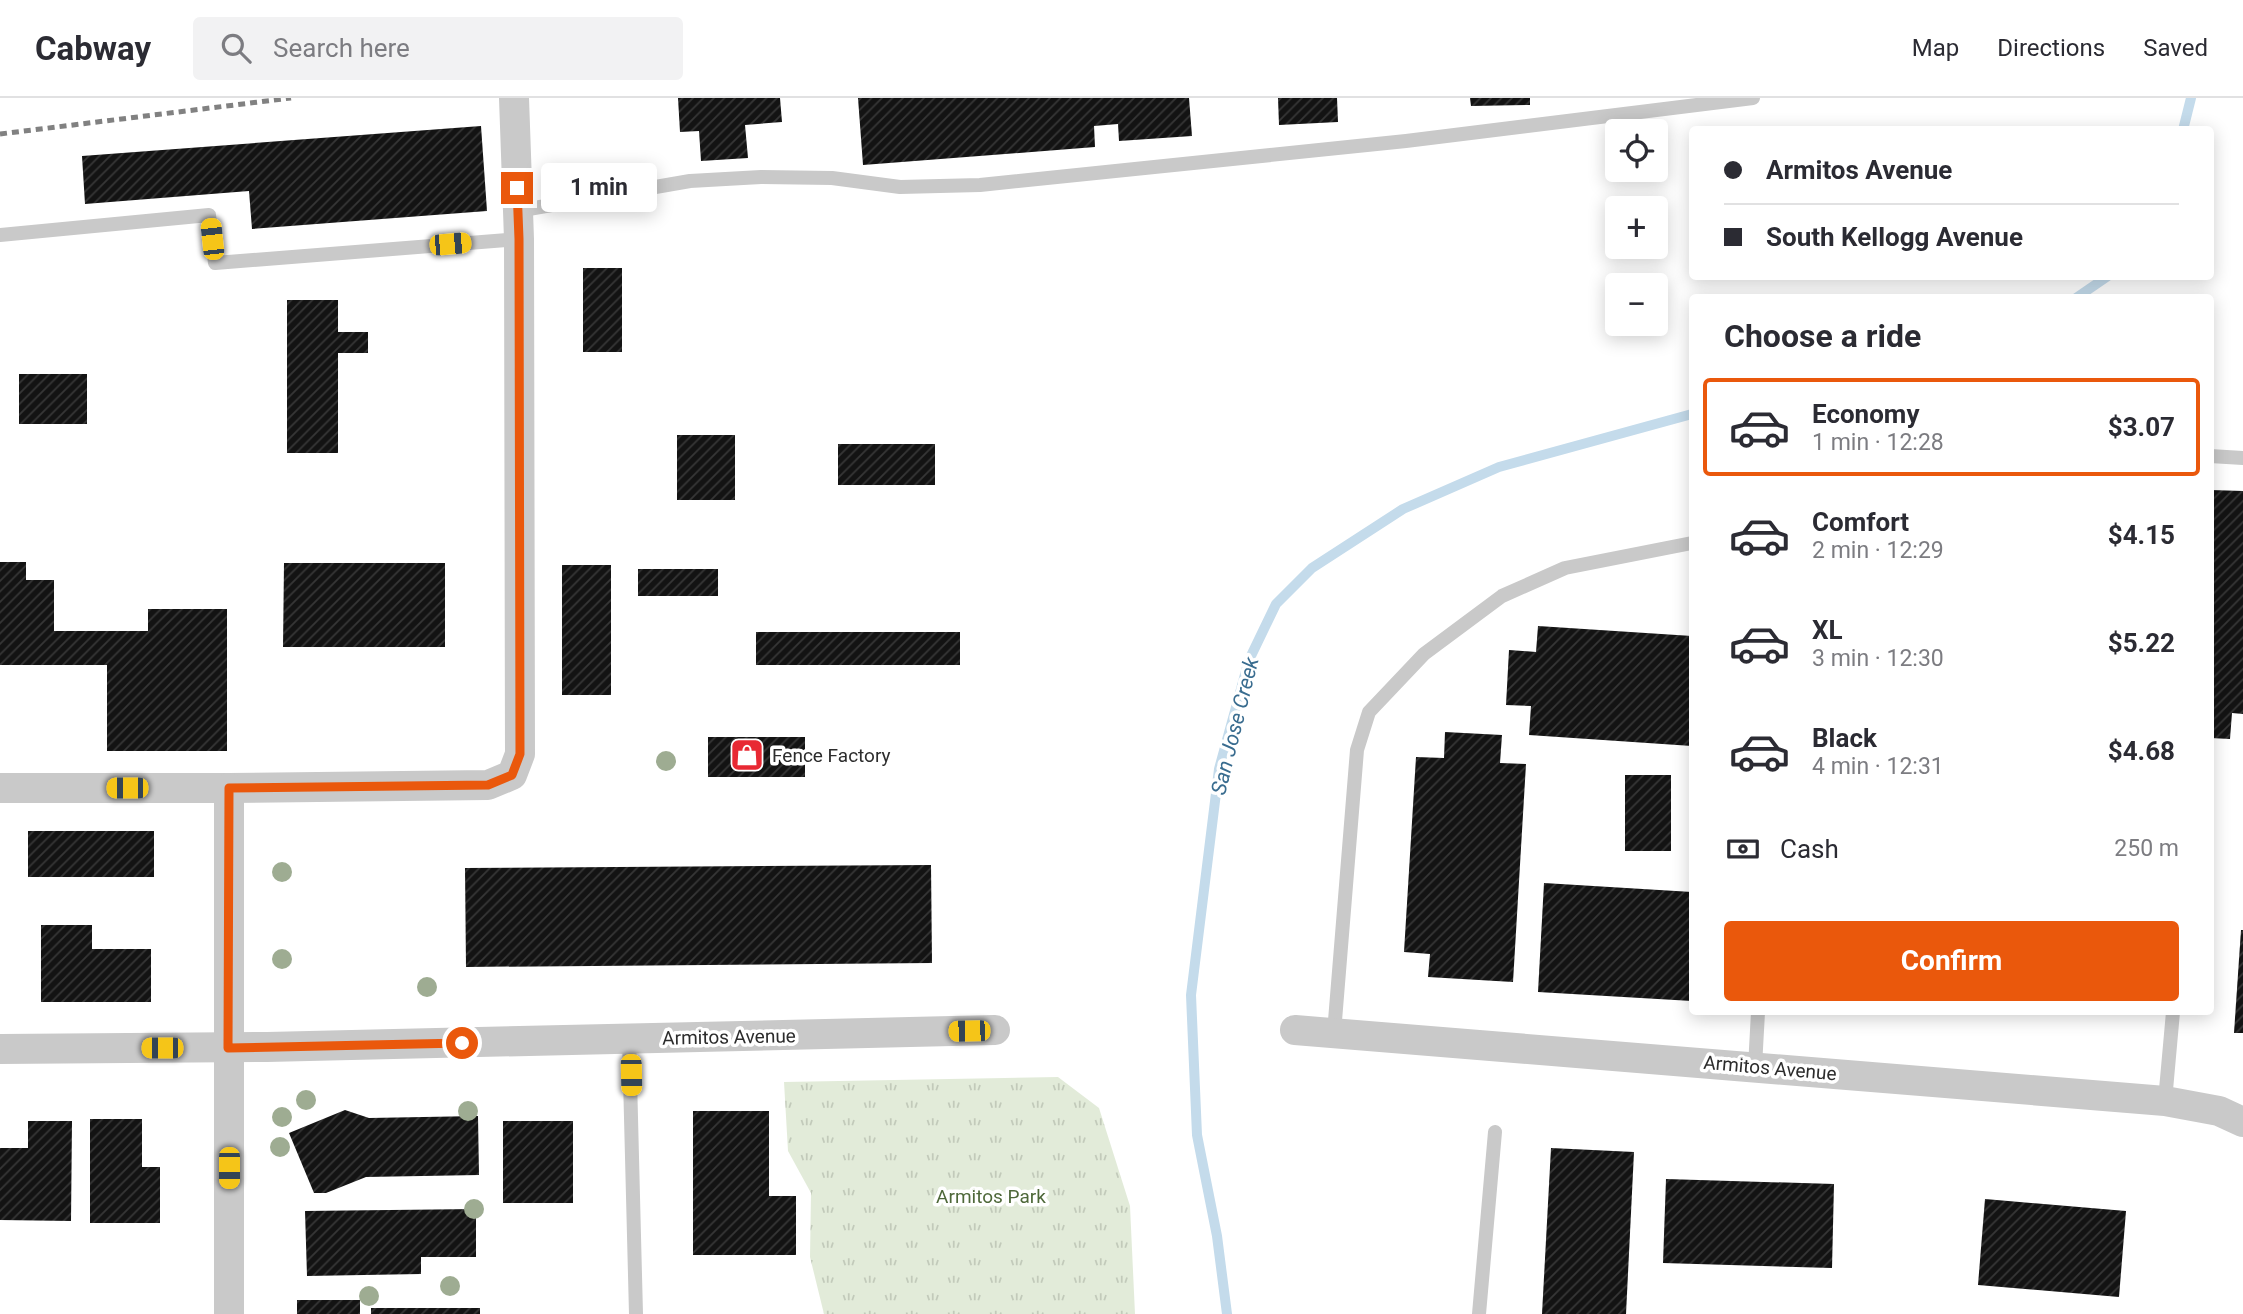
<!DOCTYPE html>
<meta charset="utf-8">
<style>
body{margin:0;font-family:Roboto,sans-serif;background:#f2f2f3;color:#2b2b33;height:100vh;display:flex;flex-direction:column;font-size:26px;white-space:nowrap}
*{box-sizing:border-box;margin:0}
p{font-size:23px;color:#7c7c81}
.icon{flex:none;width:38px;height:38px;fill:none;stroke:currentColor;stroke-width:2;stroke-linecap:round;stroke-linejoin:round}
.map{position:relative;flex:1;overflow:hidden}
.sheet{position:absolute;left:1689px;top:196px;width:525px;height:721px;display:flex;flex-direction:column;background:#fff;border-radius:7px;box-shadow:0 4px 18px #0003}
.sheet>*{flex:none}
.banner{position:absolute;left:1689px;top:28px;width:525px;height:154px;border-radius:7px;box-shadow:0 4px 18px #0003;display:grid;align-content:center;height:154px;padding:0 35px;background:#fff}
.tools{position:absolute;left:1605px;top:21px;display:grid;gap:14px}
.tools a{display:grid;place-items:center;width:63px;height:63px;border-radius:7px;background:#fff;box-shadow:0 4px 18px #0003;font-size:35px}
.end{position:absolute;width:32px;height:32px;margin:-16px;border:9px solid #ea580c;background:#fff;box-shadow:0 0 0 4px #fff}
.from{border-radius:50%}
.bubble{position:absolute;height:49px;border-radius:7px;background:#fff;box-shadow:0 4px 18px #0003;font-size:23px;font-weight:700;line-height:49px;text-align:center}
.car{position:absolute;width:21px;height:42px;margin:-21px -10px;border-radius:9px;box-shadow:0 0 5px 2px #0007;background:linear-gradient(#f5c518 24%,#345 0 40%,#f5c518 0 76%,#345 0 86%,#f5c518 0)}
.banner b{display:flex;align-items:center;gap:24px;height:66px;font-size:26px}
.banner b+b{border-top:2px solid #e1e1e2}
.banner i{width:18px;height:18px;background:#2b2b33}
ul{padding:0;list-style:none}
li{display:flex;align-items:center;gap:21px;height:98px;margin:0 14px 10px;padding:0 21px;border:4px solid transparent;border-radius:7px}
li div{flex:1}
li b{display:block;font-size:26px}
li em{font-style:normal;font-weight:700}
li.current{border-color:#ea580c}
li>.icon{width:63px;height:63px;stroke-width:1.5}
h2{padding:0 35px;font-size:32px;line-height:84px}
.pay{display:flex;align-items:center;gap:18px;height:77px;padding:0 35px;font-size:26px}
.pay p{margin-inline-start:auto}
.cta{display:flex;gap:14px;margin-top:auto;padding:14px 35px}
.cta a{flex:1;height:80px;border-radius:7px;background:#ea580c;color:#fff;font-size:28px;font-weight:700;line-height:80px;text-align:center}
header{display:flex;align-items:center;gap:42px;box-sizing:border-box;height:98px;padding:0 35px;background:#fff;border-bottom:2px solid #e1e1e2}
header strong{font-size:33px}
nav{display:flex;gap:38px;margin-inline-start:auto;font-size:24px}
.search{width:490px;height:63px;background:#f2f2f3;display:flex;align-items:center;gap:18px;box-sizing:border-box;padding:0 24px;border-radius:7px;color:#7c7c81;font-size:26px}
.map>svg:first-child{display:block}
.park{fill:url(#park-tufts)}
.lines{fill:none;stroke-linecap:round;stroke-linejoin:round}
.stream{stroke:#c4dbeb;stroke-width:10}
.building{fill:url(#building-hatch)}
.service{stroke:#c9c9c9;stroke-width:14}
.minor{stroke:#c9c9c9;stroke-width:30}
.rail{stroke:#818181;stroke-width:5;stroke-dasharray:7 5;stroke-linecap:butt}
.tree{fill:#9eac92}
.route{stroke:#ea580c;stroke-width:9}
.labels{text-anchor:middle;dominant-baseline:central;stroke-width:7;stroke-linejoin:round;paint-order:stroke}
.poi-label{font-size:19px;fill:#2c2c2c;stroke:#fff;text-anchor:start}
.street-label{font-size:19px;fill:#2c2c2c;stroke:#fff}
.park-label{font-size:19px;fill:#4e6839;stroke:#fff}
.water-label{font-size:21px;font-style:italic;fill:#396c8f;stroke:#fff}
</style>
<header>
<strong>Cabway</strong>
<div class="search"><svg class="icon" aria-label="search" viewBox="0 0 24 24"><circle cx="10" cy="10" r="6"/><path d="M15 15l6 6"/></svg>Search here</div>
<nav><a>Map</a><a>Directions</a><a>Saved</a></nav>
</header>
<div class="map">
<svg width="2243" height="1216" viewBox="0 0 2243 1216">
<defs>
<pattern id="park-tufts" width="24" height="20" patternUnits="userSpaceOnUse" patternTransform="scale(1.75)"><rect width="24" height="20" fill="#e2ebd9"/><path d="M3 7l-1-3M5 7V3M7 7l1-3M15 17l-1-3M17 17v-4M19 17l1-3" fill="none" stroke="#c2caba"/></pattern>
<pattern id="building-hatch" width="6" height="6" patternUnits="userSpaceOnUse" patternTransform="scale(1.75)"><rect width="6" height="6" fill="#131313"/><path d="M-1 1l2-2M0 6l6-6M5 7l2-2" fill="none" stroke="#363636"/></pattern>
</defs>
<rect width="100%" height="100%" fill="#fff"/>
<!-- park -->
<polygon class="park" points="1058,979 1099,1010 1130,1108 1135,1216 824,1216 810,1159 811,1095 788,1053 784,984"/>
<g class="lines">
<!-- stream -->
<g class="stream">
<polyline points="2183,32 2191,0"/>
<polyline points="2076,200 2108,178"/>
<polyline points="1227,1216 1217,1138 1197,1037 1191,897 1219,671 1249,562 1276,506 1312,470 1403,411 1499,369 1692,316"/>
</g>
</g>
<!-- building -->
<g class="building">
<polygon points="678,0 780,0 782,24 745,27 748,60 701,63 699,33 680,34"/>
<polygon points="858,0 1189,0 1192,38 1119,43 1118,26 1094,28 1095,49 863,67"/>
<polygon points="1278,0 1337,0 1338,24 1279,27"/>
<polygon points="1470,0 1530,0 1530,7 1471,8"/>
<polygon points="481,28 487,113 252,131 249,93 85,106 82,58"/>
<rect x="583" y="170" width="39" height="84"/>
<polygon points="287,202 338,202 338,234 368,234 368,255 338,255 338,355 287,355"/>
<rect x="19" y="276" width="68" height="50"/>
<rect x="677" y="337" width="58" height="65"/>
<rect x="838" y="346" width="97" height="41"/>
<polygon points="2210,392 2243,393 2243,616 2232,615 2230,641 2210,640"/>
<polygon points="0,464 26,464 26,482 54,482 54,533 148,533 148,511 227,511 227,653 107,653 107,567 0,567"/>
<polygon points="284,465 445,465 445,549 283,549"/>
<rect x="562" y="467" width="49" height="130"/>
<rect x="638" y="471" width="80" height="27"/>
<polygon points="1538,528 1692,538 1692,648 1529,637 1531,608 1506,607 1509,552 1536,554"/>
<rect x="756" y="534" width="204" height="33"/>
<polygon points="1445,634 1502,637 1500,665 1526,666 1513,884 1428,879 1430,856 1404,854 1416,659 1444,660"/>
<rect x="708" y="639" width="97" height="40"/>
<rect x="1625" y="677" width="46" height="76"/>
<rect x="28" y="733" width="126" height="46"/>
<polygon points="931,767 932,865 466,869 465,770"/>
<polygon points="1544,785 1692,794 1692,903 1538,894"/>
<polygon points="41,827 92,827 92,851 151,851 151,904 41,904"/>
<polygon points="2241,832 2243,832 2243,935 2234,935"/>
<polygon points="345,1012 369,1020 478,1018 479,1077 366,1079 326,1095 314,1095 289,1035"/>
<polygon points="693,1013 769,1013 769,1098 796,1098 796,1157 693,1157"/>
<polygon points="90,1021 142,1021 142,1069 160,1069 160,1125 90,1125"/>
<polygon points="28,1023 72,1023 71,1123 0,1122 0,1050 28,1050"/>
<rect x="503" y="1023" width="70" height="82"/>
<polygon points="1551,1050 1634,1054 1626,1216 1542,1216"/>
<polygon points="1666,1081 1834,1086 1832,1170 1663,1165"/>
<polygon points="1985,1101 2126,1113 2119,1199 1978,1187"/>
<polygon points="476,1111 476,1159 421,1159 421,1176 307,1178 305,1113"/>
<rect x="297" y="1202" width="63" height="14"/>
<rect x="371" y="1210" width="109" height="6"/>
</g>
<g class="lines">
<!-- service -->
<g class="service">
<polyline points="517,113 690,83 761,79 832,80 900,89 980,87 1406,43 1753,0"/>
<polyline points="0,137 209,117 215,165 519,141"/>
<polyline points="2210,358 2243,360"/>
<polyline points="1334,935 1357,652 1369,614 1424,556 1502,498 1565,470 1692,445"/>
<polyline points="629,941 636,1216"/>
<polyline points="1755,969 1758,914"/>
<polyline points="2165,1003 2173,914"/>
<polyline points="1479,1216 1495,1034"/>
</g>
<!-- minor -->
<g class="minor">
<polyline points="0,690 229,690 488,687 512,677 520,656 519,141 514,0"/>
<polyline points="1295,932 2165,1003 2219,1013 2243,1024"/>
<polyline points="0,951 267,949 995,932"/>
<polyline points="229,1216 229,690"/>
</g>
<!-- rail -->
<polyline class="rail" points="0,36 291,0"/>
</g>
<!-- trees -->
<g class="tree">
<circle cx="666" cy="663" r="10"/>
<circle cx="282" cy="774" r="10"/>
<circle cx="282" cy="861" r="10"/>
<circle cx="427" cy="889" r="10"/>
<circle cx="306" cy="1002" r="10"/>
<circle cx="468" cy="1013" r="10"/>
<circle cx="282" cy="1019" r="10"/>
<circle cx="280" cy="1049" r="10"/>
<circle cx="474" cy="1111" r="10"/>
<circle cx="450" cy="1188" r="10"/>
<circle cx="369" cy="1198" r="10"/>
</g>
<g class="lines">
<!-- route -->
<polyline class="route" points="462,945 228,950 229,690 488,687 512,677 520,656 519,141 517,90"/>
</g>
<!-- icons -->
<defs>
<symbol id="shop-square" viewBox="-11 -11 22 22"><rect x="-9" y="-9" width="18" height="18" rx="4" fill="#e82933" stroke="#fff"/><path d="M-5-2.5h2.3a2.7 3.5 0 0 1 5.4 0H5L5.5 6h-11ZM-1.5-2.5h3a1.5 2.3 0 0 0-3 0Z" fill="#fff"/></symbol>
</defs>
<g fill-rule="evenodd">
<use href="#shop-square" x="728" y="638" width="38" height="38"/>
</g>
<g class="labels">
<!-- poi labels -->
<g class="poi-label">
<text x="772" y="657">Fence Factory</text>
</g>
<!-- street labels -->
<g class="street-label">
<text transform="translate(729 939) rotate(-1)">Armitos Avenue</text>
<text transform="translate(1770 970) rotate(5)">Armitos Avenue</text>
</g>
<!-- park labels -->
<g class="park-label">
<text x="991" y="1098">Armitos Park</text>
</g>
<!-- water labels -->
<g class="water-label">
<text transform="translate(1235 628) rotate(-76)">San Jose Creek</text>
</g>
</g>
</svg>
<div class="tools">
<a><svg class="icon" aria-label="locate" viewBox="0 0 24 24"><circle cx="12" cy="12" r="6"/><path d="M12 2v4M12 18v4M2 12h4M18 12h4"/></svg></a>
<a>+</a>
<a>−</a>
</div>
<i class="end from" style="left:462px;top:945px"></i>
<i class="end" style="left:517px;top:90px"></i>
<div class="bubble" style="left:541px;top:65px;width:116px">1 min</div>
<i class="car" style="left:212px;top:141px;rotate:354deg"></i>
<i class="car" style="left:450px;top:146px;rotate:85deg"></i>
<i class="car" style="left:127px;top:690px;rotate:270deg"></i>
<i class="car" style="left:969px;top:933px;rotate:269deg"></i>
<i class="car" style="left:162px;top:950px;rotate:270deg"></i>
<i class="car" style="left:631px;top:977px;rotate:179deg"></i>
<i class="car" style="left:229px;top:1070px;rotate:180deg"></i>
<div class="banner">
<b><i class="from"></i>Armitos Avenue</b>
<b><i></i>South Kellogg Avenue</b>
</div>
<section class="sheet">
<h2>Choose a ride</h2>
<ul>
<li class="current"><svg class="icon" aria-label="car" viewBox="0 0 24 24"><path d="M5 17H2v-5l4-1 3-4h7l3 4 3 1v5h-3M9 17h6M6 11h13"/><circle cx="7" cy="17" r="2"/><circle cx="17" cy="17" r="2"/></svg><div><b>Economy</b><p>1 min · 12:28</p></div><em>$3.07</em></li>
<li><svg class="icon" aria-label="car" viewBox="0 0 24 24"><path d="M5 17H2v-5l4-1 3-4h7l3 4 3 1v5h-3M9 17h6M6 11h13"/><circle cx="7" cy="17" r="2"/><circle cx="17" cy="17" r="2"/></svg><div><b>Comfort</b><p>2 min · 12:29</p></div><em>$4.15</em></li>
<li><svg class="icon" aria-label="car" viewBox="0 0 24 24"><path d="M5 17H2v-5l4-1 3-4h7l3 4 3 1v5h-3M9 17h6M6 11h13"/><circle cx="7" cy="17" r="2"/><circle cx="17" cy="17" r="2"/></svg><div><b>XL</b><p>3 min · 12:30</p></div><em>$5.22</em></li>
<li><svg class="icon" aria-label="car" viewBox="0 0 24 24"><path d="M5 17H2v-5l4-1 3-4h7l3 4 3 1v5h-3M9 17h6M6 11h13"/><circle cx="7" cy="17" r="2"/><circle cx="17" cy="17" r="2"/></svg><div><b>Black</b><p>4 min · 12:31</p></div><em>$4.68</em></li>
</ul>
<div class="pay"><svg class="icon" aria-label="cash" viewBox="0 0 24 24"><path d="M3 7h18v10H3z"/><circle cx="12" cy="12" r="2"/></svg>Cash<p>250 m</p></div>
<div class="cta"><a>Confirm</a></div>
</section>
</div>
